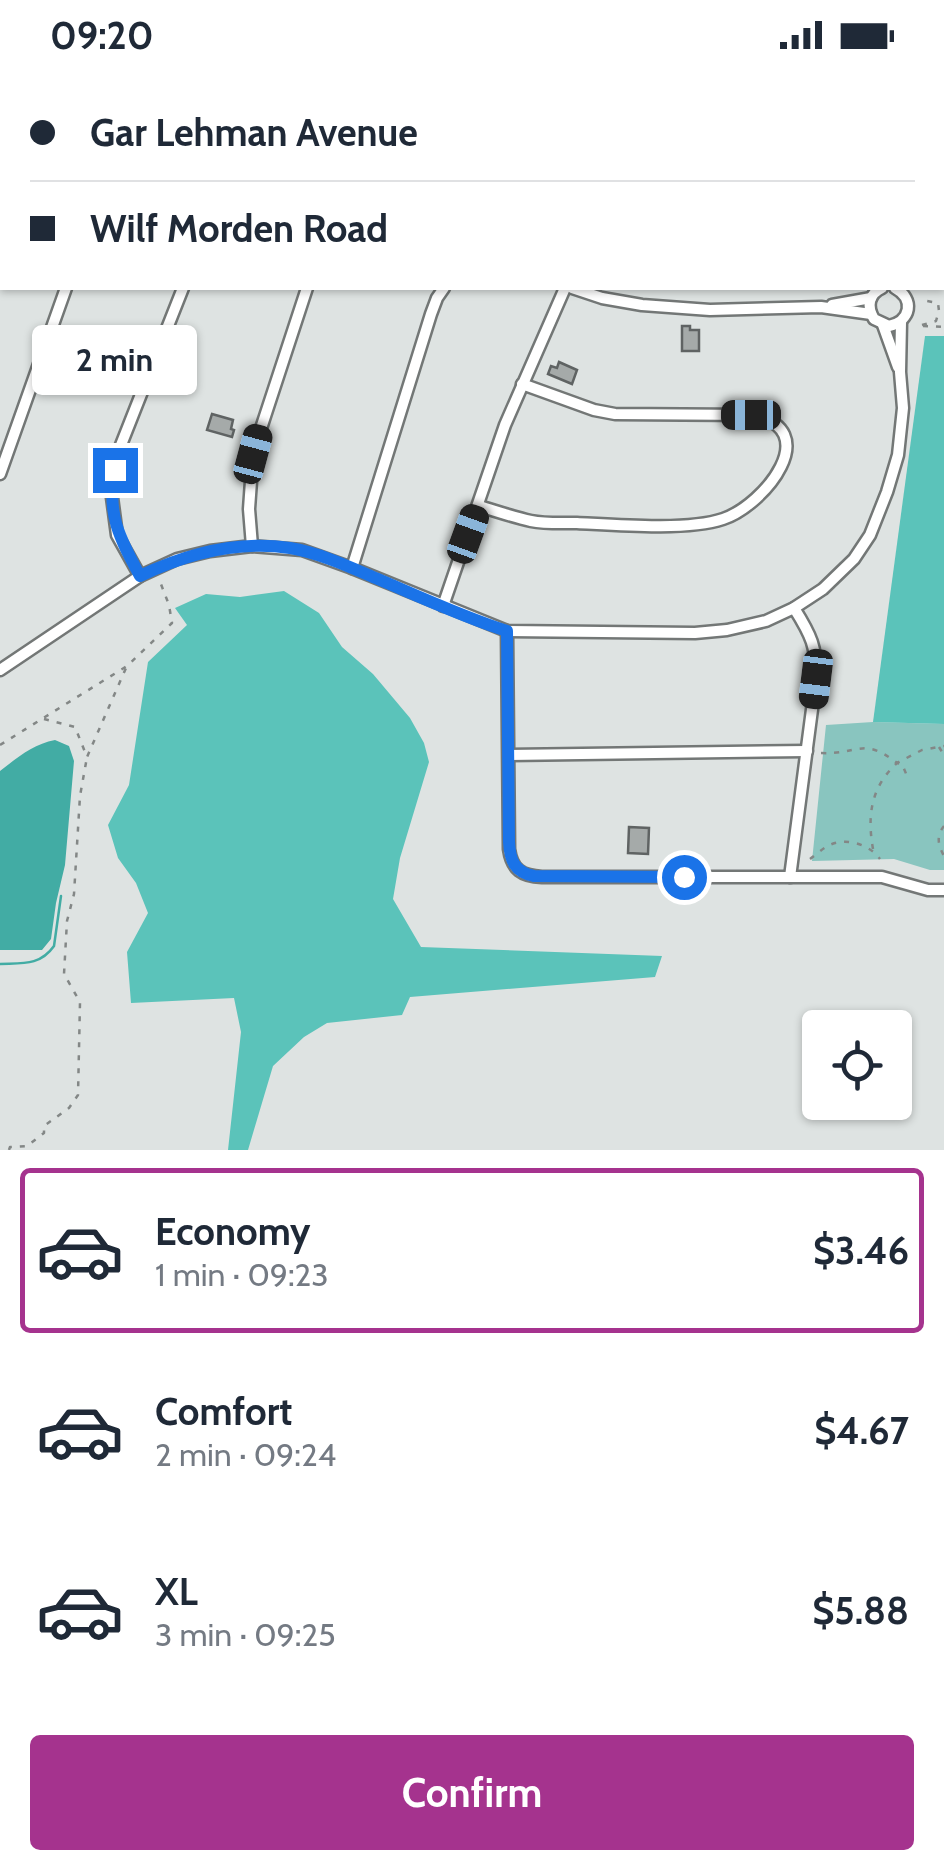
<!DOCTYPE html>
<meta charset="utf-8">
<style>
body{margin:0;font-family:Cabin,sans-serif;background:#f2f2f3;color:#1f2937;height:100vh;display:flex;flex-direction:column;font-size:38px;white-space:nowrap}
*{box-sizing:border-box;margin:0}
p{font-size:32px;color:#747a83}
.icon{flex:none;width:55px;height:55px;fill:none;stroke:currentColor;stroke-width:2;stroke-linecap:round;stroke-linejoin:round}
.map{position:relative;height:1080px;overflow:hidden}
.drawer{display:flex;flex-direction:column;background:#fff;flex:1}
.drawer>*{flex:none}
.hud{position:absolute;left:0px;top:0px;width:945px;height:220px;box-shadow:0 2px 8px #0004;display:grid;align-content:center;height:220px;padding:0 30px;background:#fff}
.tools{position:absolute;left:802px;top:940px;display:grid;gap:20px}
.tools a{display:grid;place-items:center;width:110px;height:110px;border-radius:10px;background:#fff;box-shadow:0 2px 8px #0004;font-size:50px}
.end{position:absolute;width:45px;height:45px;margin:-22px;border:12px solid #1a73e8;background:#fff;box-shadow:0 0 0 5px #fff}
.from{border-radius:50%}
.bubble{position:absolute;height:70px;border-radius:10px;background:#fff;box-shadow:0 2px 8px #0004;font-size:32px;font-weight:800;line-height:70px;text-align:center}
.car{position:absolute;width:30px;height:60px;margin:-30px -15px;border-radius:12px;box-shadow:0 0 8px 2px #0007;background:linear-gradient(#222 24%,#8ab4d8 0 40%,#222 0 76%,#8ab4d8 0 86%,#222 0)}
.hud b{display:flex;align-items:center;gap:35px;height:95px;font-size:38px}
.hud b+b{border-top:2px solid #e0e1e3}
.hud i{width:25px;height:25px;background:#1f2937}
ul{padding:18px 0 0;list-style:none}
li{display:flex;align-items:center;gap:30px;height:165px;margin:0 20px 15px;padding:0 10px;border:5px solid transparent;border-radius:10px}
li div{flex:1}
li b{display:block;font-size:38px}
li em{font-style:normal;font-weight:800}
li.current{border-color:#a5338e}
li>.icon{width:90px;height:90px;stroke-width:1.5}
.action{display:flex;gap:20px;margin-top:auto;padding:20px 30px}
.action a{flex:1;height:115px;border-radius:10px;background:#a5338e;color:#fff;font-size:40px;font-weight:800;line-height:115px;text-align:center}
.status{display:flex;justify-content:space-between;align-items:center;height:70px;padding:0 50px;background:#fff;direction:ltr}
.status svg{height:28px;fill:currentColor}
.map>svg:first-child{display:block}
.green{fill:#89c5bf}
.forest{fill:#5bc3ba}
.water{fill:#42aca4}
.lines{fill:none;stroke-linecap:round;stroke-linejoin:round}
.stream{stroke:#42aca4;stroke-width:2.5}
.building{fill:#a5aaa9;stroke:#5f6363;stroke-width:2.5}
.minor-casing{stroke:#737776;stroke-width:15}
.path{stroke:#838786;stroke-width:2.5;stroke-dasharray:5 8;stroke-linecap:butt}
.minor{stroke:#fff;stroke-width:10}
.route{stroke:#1a73e8;stroke-width:12}
</style>
<div class="status"><b>09:20</b><svg viewBox="0 0 49 12"><path d="M0 12V9h3v3zM5 12V6h3v6zM10 12V3h3v9zM15 12V0h3v12zM26 1h20v11H26zM47 4h2v5h-2z"/></svg></div>
<div class="map">
<svg width="944" height="1080" viewBox="0 0 944 1080">
<rect width="100%" height="100%" fill="#dee3e2"/>
<!-- green -->
<polygon class="green" points="873,652 944,654 944,800 930,800 894,789 812,791 826,655"/>
<!-- forest -->
<g class="forest">
<polygon points="925,266 944,266 944,654 873,652"/>
<polygon points="284,521 319,543 342,577 373,604 410,648 424,673 429,692 400,788 393,829 421,877 662,886 655,907 410,927 402,945 327,953 304,967 273,996 248,1080 228,1080 241,962 234,928 131,933 127,882 148,843 136,813 118,788 108,755 129,715 148,592 187,555 175,538 206,524 240,527"/>
</g>
<!-- water -->
<path class="water" d="M55,670l14,6 5,15 -9,104 -9,38 -5,36 -9,11h-42v-179c17,-13 33,-27 55,-31z"/>
<g class="lines">
<!-- stream -->
<path class="stream" d="M0,894c22,-1 40,2 54,-18l7,-50"/>
</g>
<!-- building -->
<g class="building">
<polygon points="682,256 690,256 690,260 699,260 699,281 682,281"/>
<polygon points="559,292 577,300 572,314 548,304 551,296 557,298"/>
<polygon points="212,344 233,350 231,359 234,360 232,367 207,360"/>
<polygon points="629,757 649,758 648,784 628,783"/>
</g>
<g class="lines">
<defs>
<g id="minor">
<polyline points="219,0 223,2"/>
<polyline points="632,0 638,2"/>
<polyline points="92,2 100,0"/>
<polyline points="327,2 329,0"/>
<polyline points="474,2 476,0"/>
<polyline points="899,2 899,0"/>
<polyline points="0,27 2,26"/>
<polyline points="572,218 602,228 642,235 710,240 821,237 871,244"/>
<path d="M882,218c-13,6 -16,18 -8,31l15,7c22,-5 26,-27 6,-38"/>
<polyline points="832,235 871,228"/>
<polyline points="883,255 898,297"/>
<polyline points="0,404 66,218"/>
<path d="M479,436c17,5 34,11 52,15 15,3 31,2 46,2 39,2 110,8 146,-4 42,-14 103,-91 28,-104l-136,-1 -21,-4 -72,-26"/>
<polyline points="252,476 249,439 253,383 307,218"/>
<polyline points="352,498 431,244 437,228 444,218"/>
<polyline points="140,506 117,465 111,420 119,380 183,218"/>
<polyline points="443,536 505,355 565,218"/>
<path d="M507,561l2,218c3,21 13,27 33,28h340l46,13h16"/>
<polyline points="0,600 140,506 177,489 210,481 252,476 302,480 352,498 507,561 695,563 727,560 766,551 794,538 823,519 854,489 870,465 887,422 898,385 903,338 900,302 901,252"/>
<polyline points="509,685 807,681"/>
<path d="M790,807l26,-198c1,-32 -5,-44 -22,-71"/>
</g>
</defs>
<!-- minor casing -->
<use href="#minor" class="minor-casing"/>
<!-- path -->
<g class="path">
<polyline points="942,89 944,89"/>
<polyline points="922,255 936,251 939,241 938,233 927,231"/>
<polyline points="923,256 944,257"/>
<polyline points="44,649 75,657 87,687 126,598"/>
<polyline points="0,675 127,596 172,553 169,535 159,509"/>
<polyline points="939,677 944,685"/>
<path d="M821,683c37,2 42,-17 76,10l25,-13 22,-4"/>
<path d="M944,756c-8,10 -6,19 0,30"/>
<path d="M873,779c-6,-34 -2,-62 24,-86l5,1 5,12"/>
<path d="M810,789c7,-5 14,-12 22,-15 17,-6 38,1 48,15"/>
<polyline points="9,1080 10,1077 27,1076 44,1063 44,1056 69,1038 78,1025 80,932 64,904 67,851 74,824 80,726 87,687"/>
</g>
<!-- minor -->
<use href="#minor" class="minor"/>
</g>
<g class="lines">
<!-- route -->
<path class="route" d="M115,400c-9,43 5,69 25,106 46,-22 98,-36 150,-28 30,5 60,19 88,31 42,18 85,38 129,52l2,211c1,18 5,30 25,34l150,1"/>
</g>
</svg>
<div class="tools">
<a><svg class="icon" aria-label="locate" viewBox="0 0 24 24"><circle cx="12" cy="12" r="6"/><path d="M12 2v4M12 18v4M2 12h4M18 12h4"/></svg></a>
</div>
<i class="end from" style="left:684px;top:807px"></i>
<i class="end" style="left:115px;top:400px"></i>
<div class="bubble" style="left:32px;top:255px;width:165px">2 min</div>
<i class="car" style="left:751px;top:345px;rotate:270deg"></i>
<i class="car" style="left:253px;top:384px;rotate:15deg"></i>
<i class="car" style="left:468px;top:464px;rotate:20deg"></i>
<i class="car" style="left:816px;top:609px;rotate:187deg"></i>
<div class="hud">
<b><i class="from"></i>Gar Lehman Avenue</b>
<b><i></i>Wilf Morden Road</b>
</div>
</div>
<section class="drawer">
<ul>
<li class="current"><svg class="icon" aria-label="car" viewBox="0 0 24 24"><path d="M5 17H2v-5l4-1 3-4h7l3 4 3 1v5h-3M9 17h6M6 11h13"/><circle cx="7" cy="17" r="2"/><circle cx="17" cy="17" r="2"/></svg><div><b>Economy</b><p>1 min · 09:23</p></div><em>$3.46</em></li>
<li><svg class="icon" aria-label="car" viewBox="0 0 24 24"><path d="M5 17H2v-5l4-1 3-4h7l3 4 3 1v5h-3M9 17h6M6 11h13"/><circle cx="7" cy="17" r="2"/><circle cx="17" cy="17" r="2"/></svg><div><b>Comfort</b><p>2 min · 09:24</p></div><em>$4.67</em></li>
<li><svg class="icon" aria-label="car" viewBox="0 0 24 24"><path d="M5 17H2v-5l4-1 3-4h7l3 4 3 1v5h-3M9 17h6M6 11h13"/><circle cx="7" cy="17" r="2"/><circle cx="17" cy="17" r="2"/></svg><div><b>XL</b><p>3 min · 09:25</p></div><em>$5.88</em></li>
</ul>
<div class="action"><a>Confirm</a></div>
</section>
